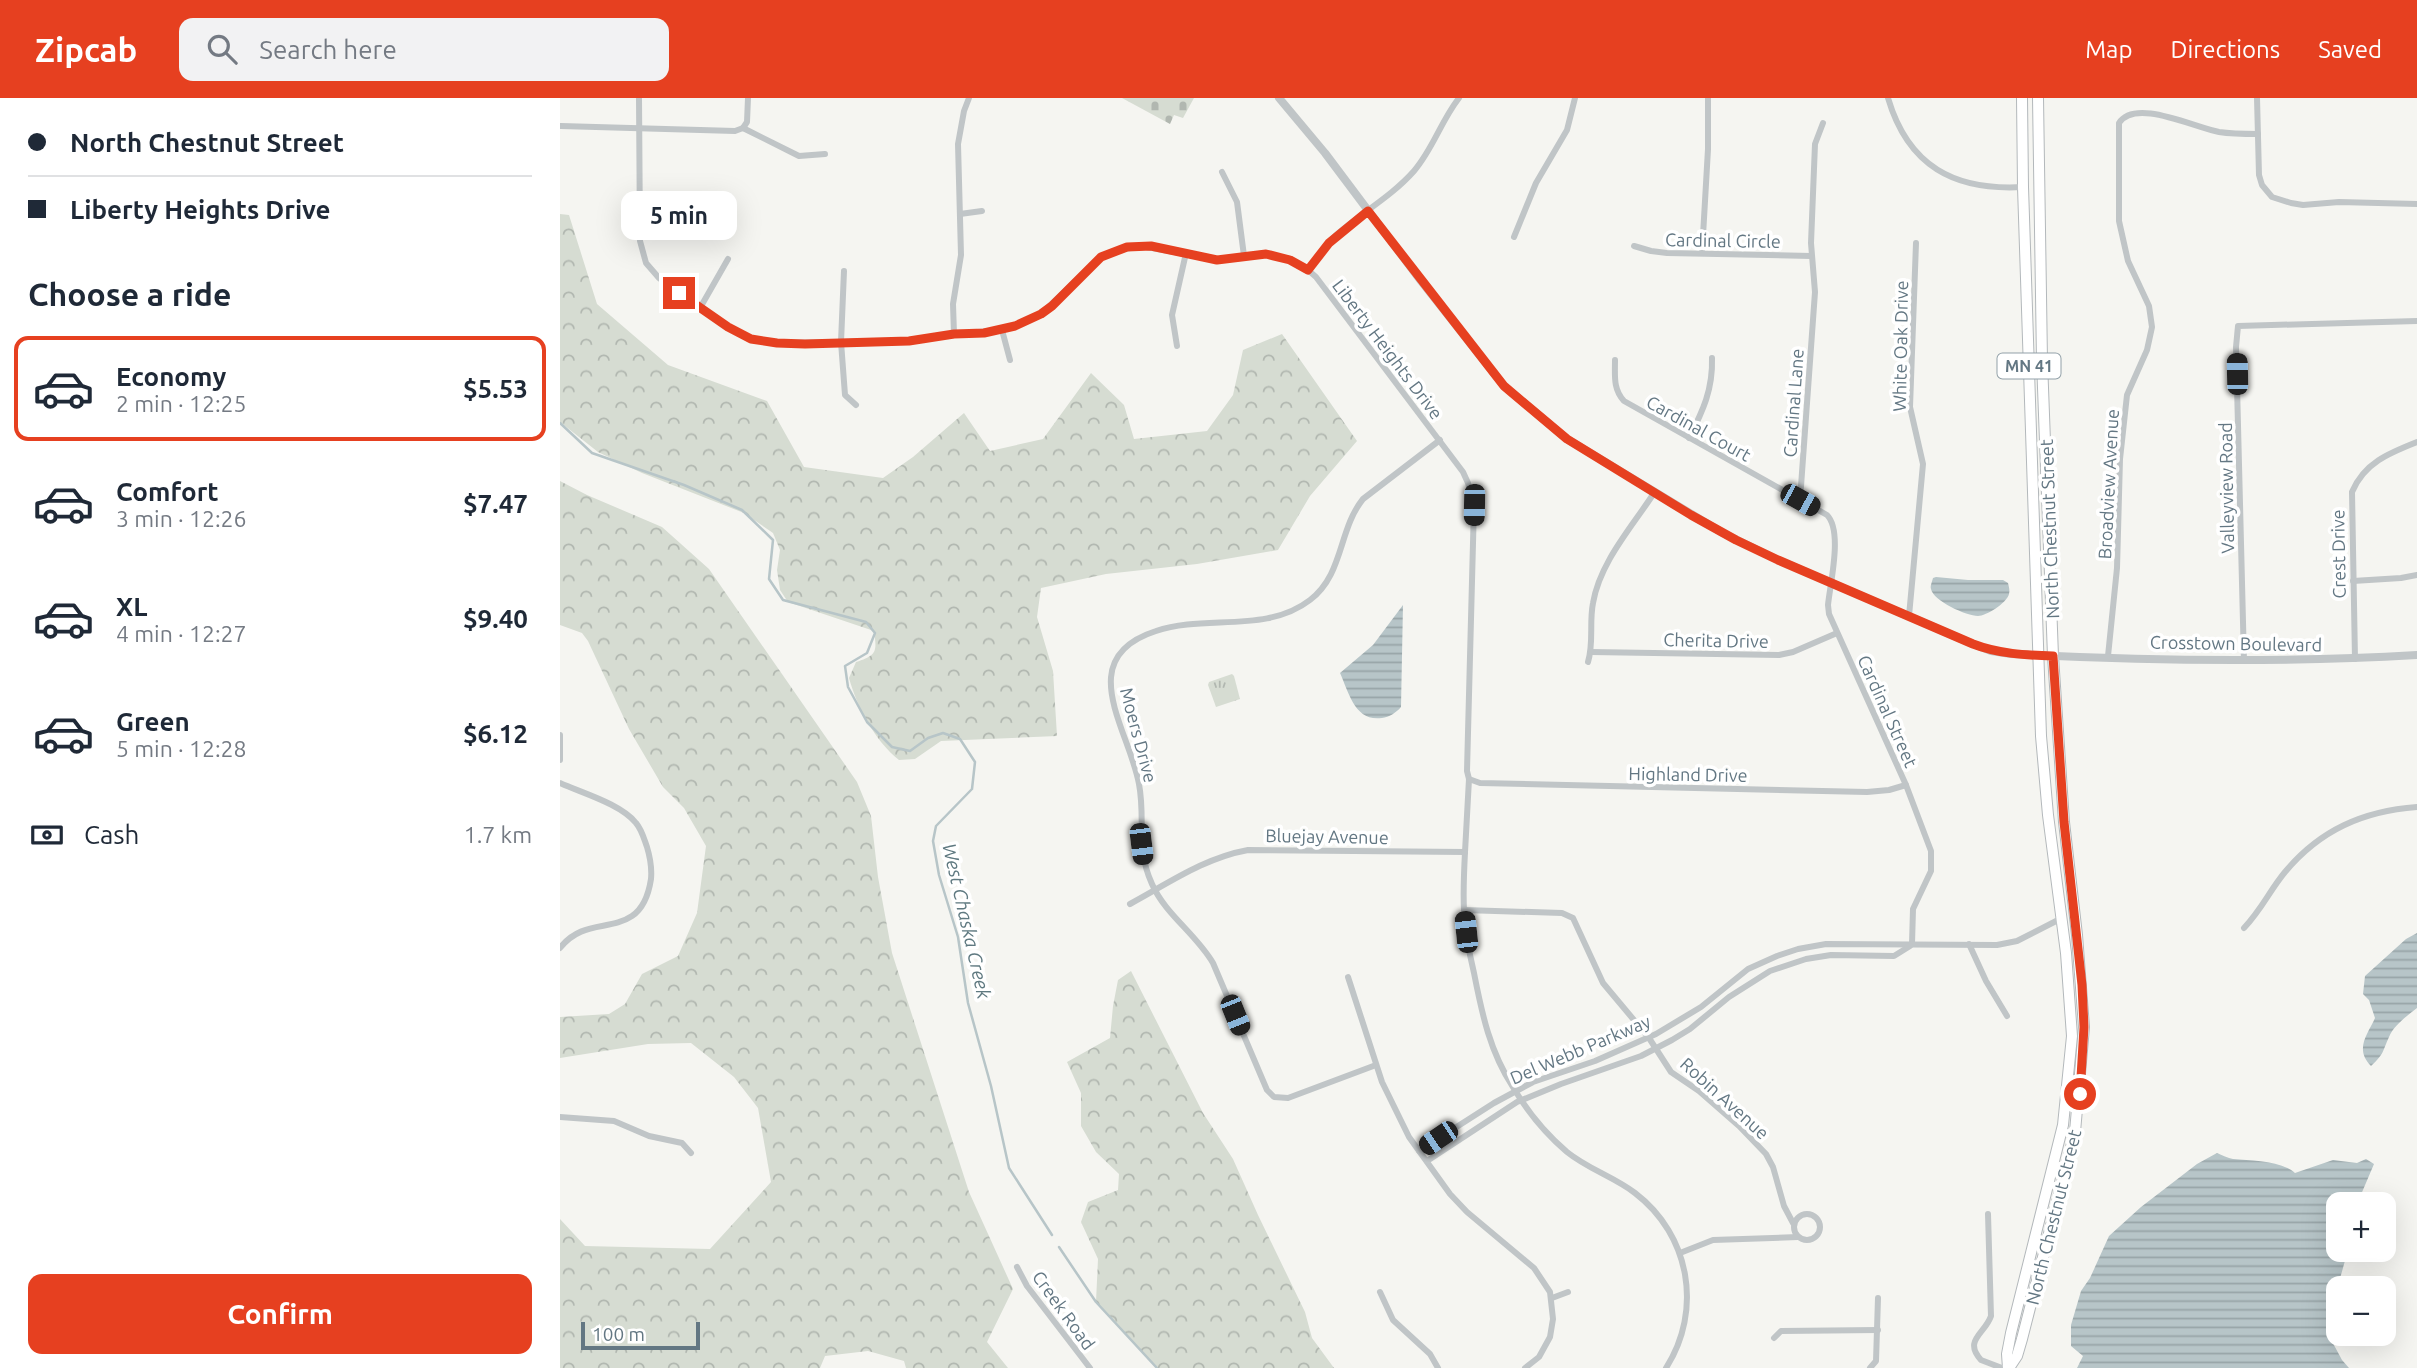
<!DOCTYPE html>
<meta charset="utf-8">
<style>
body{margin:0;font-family:Ubuntu,sans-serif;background:#f2f2f3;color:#1f2937;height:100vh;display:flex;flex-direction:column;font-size:26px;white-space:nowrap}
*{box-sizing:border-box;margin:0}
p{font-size:23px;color:#747a83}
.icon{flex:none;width:38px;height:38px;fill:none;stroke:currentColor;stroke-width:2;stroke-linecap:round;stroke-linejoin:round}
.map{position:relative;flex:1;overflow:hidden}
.details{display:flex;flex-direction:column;background:#fff;width:560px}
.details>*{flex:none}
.top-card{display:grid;align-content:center;height:154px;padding:0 28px;background:#fff}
.tools{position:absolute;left:1766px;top:1094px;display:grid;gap:14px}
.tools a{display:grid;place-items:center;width:70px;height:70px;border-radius:14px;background:#fff;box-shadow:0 7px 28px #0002;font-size:35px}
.scale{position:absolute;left:21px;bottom:18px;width:119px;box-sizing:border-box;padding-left:7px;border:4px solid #637783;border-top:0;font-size:19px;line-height:24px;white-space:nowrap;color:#637783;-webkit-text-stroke:5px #fff;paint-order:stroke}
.end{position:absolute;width:32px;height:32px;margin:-16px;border:9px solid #e64020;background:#fff;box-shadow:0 0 0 4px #fff}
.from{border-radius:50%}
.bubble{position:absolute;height:49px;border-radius:14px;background:#fff;box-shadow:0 7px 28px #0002;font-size:23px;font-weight:700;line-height:49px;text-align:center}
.car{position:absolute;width:21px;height:42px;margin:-21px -10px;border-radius:9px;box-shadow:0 0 5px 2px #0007;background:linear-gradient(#222 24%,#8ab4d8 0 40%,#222 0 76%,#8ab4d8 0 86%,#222 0)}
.top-card b{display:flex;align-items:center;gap:24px;height:66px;font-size:26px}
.top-card b+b{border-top:2px solid #e0e1e3}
.top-card i{width:18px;height:18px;background:#1f2937}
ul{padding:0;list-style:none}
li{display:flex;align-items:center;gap:21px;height:105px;margin:0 14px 10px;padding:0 14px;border:4px solid transparent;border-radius:14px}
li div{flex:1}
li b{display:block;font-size:26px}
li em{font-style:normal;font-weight:700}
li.selected{border-color:#e64020}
li>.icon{width:63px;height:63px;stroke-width:1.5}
h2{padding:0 28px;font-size:32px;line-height:84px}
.pay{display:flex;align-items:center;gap:18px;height:77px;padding:0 28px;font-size:26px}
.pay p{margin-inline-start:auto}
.action{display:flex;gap:14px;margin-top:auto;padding:14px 28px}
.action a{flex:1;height:80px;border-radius:14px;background:#e64020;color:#fff;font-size:28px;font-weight:700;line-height:80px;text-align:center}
header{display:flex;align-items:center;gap:42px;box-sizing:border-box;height:98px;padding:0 35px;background:#e64020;color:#fff}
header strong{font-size:33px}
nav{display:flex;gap:38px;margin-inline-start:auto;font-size:24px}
.search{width:490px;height:63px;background:#f2f2f3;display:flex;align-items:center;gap:18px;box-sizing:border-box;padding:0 24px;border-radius:14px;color:#747a83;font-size:26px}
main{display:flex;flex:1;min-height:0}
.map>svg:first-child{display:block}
.forest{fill:url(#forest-crowns)}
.cemetery{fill:url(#cemetery-stones)}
.park{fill:url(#park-tufts)}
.water{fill:url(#water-rules)}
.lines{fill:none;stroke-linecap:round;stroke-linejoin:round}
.stream{stroke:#b7c5c8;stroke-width:2.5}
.primary-casing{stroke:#b3b8bb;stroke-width:12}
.minor{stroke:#c0c5c7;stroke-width:6}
.tertiary{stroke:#c0c5c7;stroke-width:8}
.primary{stroke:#fff;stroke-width:10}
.route{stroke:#e64020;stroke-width:9}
.labels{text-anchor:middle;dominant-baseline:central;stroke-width:7;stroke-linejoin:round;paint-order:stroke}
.shield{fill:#fff;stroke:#92a0a8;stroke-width:2}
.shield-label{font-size:16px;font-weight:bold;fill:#637783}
.street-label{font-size:18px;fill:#637783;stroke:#fff}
.water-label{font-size:19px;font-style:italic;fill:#5f7980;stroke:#fff}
</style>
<header>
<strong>Zipcab</strong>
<div class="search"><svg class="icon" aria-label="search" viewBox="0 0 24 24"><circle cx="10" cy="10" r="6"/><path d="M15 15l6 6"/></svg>Search here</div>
<nav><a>Map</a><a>Directions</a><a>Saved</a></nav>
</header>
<main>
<section class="details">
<div class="top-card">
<b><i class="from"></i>North Chestnut Street</b>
<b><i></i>Liberty Heights Drive</b>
</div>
<h2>Choose a ride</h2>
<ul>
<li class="selected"><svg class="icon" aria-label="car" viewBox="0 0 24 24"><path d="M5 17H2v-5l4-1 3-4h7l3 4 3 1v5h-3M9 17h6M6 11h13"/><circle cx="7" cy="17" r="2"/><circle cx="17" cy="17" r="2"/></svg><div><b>Economy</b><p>2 min · 12:25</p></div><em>$5.53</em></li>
<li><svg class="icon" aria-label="car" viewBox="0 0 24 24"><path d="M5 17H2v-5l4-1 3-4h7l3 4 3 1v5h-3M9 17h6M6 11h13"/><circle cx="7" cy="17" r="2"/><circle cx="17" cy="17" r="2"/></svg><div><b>Comfort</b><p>3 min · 12:26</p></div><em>$7.47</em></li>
<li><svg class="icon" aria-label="car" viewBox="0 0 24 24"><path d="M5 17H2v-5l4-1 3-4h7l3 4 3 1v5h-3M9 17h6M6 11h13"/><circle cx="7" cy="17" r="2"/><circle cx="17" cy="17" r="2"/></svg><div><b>XL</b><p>4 min · 12:27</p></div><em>$9.40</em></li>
<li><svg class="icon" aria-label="car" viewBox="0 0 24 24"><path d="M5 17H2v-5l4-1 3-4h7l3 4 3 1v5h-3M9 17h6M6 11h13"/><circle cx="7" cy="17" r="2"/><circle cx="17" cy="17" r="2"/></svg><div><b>Green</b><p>5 min · 12:28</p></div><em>$6.12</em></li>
</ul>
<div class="pay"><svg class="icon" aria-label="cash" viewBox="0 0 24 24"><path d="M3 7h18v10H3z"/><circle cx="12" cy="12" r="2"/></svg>Cash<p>1.7 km</p></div>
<div class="action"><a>Confirm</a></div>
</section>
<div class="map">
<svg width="1857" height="1270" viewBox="0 0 1857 1270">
<defs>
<pattern id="forest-crowns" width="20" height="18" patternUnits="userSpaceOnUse" patternTransform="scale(1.75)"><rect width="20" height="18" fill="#d6dcd2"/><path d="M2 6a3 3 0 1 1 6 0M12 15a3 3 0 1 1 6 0" fill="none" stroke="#b1b7b0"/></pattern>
<pattern id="cemetery-stones" width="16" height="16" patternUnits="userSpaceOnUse" patternTransform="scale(1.75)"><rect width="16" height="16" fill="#d6dcd2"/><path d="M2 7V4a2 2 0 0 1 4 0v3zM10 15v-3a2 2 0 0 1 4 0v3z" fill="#b1b7b0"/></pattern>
<pattern id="park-tufts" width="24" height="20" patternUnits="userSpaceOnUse" patternTransform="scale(1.75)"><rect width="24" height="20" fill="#d6dcd2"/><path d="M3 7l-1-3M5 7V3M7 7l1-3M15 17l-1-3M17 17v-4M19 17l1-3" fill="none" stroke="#b1b7b0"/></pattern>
<pattern id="water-rules" width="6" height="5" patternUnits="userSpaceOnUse" patternTransform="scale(1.75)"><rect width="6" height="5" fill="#b7c5c8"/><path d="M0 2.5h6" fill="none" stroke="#98a5a8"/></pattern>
</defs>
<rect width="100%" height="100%" fill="#f5f5f1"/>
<!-- forest -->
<g class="forest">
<path d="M0,116l9,1 28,89 71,61 99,36 37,66 79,11 30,-21 51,-44 26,38 53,-12 48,-66 33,32 10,34 73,-8 26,-36 10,-45 39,-16 75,107 -47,55 -32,54 -81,14 -91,10 -65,14 -4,29 16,54 4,65 -116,5 -26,18 -16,1c-24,-19 -42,-53 -50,-82l7,-16c21,-7 21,-10 18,-31l-86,-29 -8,-12 -3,-20 3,-20 -7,-17 -29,-20 -102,-40 -44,-21 -38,-30z"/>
<polygon points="0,383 27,397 102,429 149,471 297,684 311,718 318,779 332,855 409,1094 453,1191 427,1244 448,1270 346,1270 344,1263 308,1253 265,1258 260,1270 0,1270 0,1121 25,1148 150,1151 211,1084 198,1010 174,979 131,945 88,946 0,960 0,919 49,916 65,906 82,876 118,858 137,815 146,748 124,710 103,689 69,631 28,543 22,535 0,527"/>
<polygon points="571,873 643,1015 673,1061 698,1117 745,1214 752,1240 774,1270 597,1270 536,1204 538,1161 521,1124 528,1104 558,1092 559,1076 536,1054 521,1028 521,995 507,964 550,940 553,908 558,882"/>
</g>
<!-- cemetery -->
<polygon class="cemetery" points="562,0 634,0 623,20 614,17 610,26"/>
<!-- park -->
<polygon class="park" points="672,576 674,578 680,601 656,609 648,587 649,584"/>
<!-- water -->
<g class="water">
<path d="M1376,479l32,3h35l5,3c1,4 2,8 1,11 -2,9 -23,22 -31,22 -11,0 -45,-15 -47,-27 -1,-3 1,-7 2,-11z"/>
<path d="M843,507l-2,102c-5,6 -12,10 -19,11 -27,4 -33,-25 -42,-45l33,-28z"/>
<path d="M1857,835v75c-10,8 -23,17 -28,29 -7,15 -4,16 -18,29 -17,-17 -3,-32 4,-48l-6,-18 -6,-6 2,-18 41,-37z"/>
<path d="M1657,1055c5,2 11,5 16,6 19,2 47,1 62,14l38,-13 24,3 9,-4 8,5 -17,40h-19v46h10l-9,32 -10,19 -1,33 14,26 7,8h-272l6,-12 -12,-10v-21l10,-34 9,-13 19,-42 32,-29 56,-43z"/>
</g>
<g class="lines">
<!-- stream -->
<g class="stream">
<polyline points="0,325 32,355 124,387 182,412 213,442 209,481 223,502 306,524 315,535 307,555 285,568 288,589 307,624 332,649 350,653 368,640 383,635 400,641 415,664 412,691 376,728 373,743 379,777 398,839 408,905 431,988 449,1070 492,1137"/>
<polyline points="499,1149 536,1204 597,1270"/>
</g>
<defs>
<g id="primary">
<polyline points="1448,1270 1447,1256 1451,1235 1503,1027 1512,938 1506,855 1488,717 1481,638 1463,89 1462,0"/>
<polyline points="1449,1270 1457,1258 1462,1241 1515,1034 1524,929 1517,837 1504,724 1493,558 1482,263 1478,0"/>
</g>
</defs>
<!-- primary casing -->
<use href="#primary" class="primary-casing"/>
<!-- minor -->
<g class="minor">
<path d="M79,0l1,143 6,22 13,15 69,49 23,12 26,4 132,-2 45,-7 48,-4 13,-4 26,-12 60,-57 13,-6 27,-5 76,14 49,-6 24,5 18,11 8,7 147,195 5,11 6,22 -7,266 2,8 -4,73 -217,-2c-44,8 -79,33 -118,54"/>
<path d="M1328,0c20,68 66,93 135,89"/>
<polyline points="1697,0 1699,77 1702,87 1712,99 1731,105 1743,107 1779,104 1857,106"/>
<polyline points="1,28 175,33 183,30"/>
<polyline points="183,30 239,58 265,56"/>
<polyline points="183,30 187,24 188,0"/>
<polyline points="662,74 677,104 684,158"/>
<polyline points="400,116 422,113"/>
<polyline points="954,139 976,85 1007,32 1015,0"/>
<polyline points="1074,148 1091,153 1107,155 1251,158"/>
<polyline points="1142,155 1148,51 1148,0"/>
<path d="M748,172c9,-12 17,-24 27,-34 26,-23 56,-39 79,-65 19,-22 27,-50 45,-73"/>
<polyline points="284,173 281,244 285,297 296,307"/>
<polyline points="140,210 168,161"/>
<polyline points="442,232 450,262"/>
<polyline points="394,236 393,206 401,157 398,46 404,13 409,0"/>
<polyline points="617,248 612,217 626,155"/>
<path d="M1055,262c0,16 -2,29 9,41l203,114c16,16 3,69 1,90l1,9 77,171 25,66v20l-18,38 -1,35"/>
<path d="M1129,340c14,-27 24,-49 23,-80"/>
<polyline points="1240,402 1255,194 1251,145 1255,46 1263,25"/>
<polyline points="1793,483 1841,480 1857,477"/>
<polyline points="1349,518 1363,366 1350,309 1356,145"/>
<polyline points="1031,554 1219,557 1233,554 1277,535"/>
<path d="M1548,558l9,-88 3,-109 7,-64 20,-45 5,-23 -3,-21 -21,-45 -9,-40v-98c16,-25 74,4 100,9 13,2 26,2 39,2"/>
<path d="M1795,561l-3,-167c12,-29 37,-39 65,-50"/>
<polyline points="1684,563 1676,249 1678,228 1857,223"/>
<path d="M1028,564c6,-19 1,-39 5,-59 7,-41 39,-76 61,-110"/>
<polyline points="0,637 0,662"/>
<polyline points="909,681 920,685 1307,694 1329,692 1346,687"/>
<path d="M0,685c22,10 61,21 76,40 6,7 8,16 11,24 3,10 5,21 4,32 -2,13 -7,29 -19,37 -22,15 -50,4 -72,32"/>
<path d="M905,754c-1,19 -2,39 -1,58 1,21 5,42 10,63 8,41 16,79 39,114 14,24 33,47 54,65 21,17 47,25 68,41 55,42 68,117 31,175"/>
<polyline points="904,812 1002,815 1013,820 1043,885 1089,940 1111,974 1139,993 1179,1028 1206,1056 1213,1069 1224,1108 1233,1125"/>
<path d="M1684,830c18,-19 26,-38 41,-56 35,-42 78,-61 132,-65"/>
<polyline points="1409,846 1426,883 1447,918"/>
<polyline points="788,879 822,984 849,1039 890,1096 907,1114 974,1170 990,1194 993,1221 990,1239 979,1259 965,1270"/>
<path d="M816,967l-88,33 -14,-1 -7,-7 -54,-127c-17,-29 -48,-49 -61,-79 -17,-37 -6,-63 -13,-100 -10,-55 -67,-126 17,-153 49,-17 110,3 154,-31 34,-26 28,-70 53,-101l77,-59"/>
<polyline points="0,1019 54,1023 89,1038 122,1045 131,1055"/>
<polyline points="859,1053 934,1005 973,984 1035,963 1096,936 1141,909 1188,871 1217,858 1238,851 1266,846 1437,847 1457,843 1502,820"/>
<polyline points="867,1063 957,1004 1001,986 1081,958 1112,942 1130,931 1169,899 1210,873 1246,861 1271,857 1334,858 1350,848"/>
<circle cx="1247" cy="1129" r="13"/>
<path d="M1428,1116l3,102c-6,18 -28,24 -10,44l21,8"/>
<polyline points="1120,1155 1153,1142 1238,1139"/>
<polyline points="457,1169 467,1188 530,1270"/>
<polyline points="820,1194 833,1222 870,1256 878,1270"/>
<polyline points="992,1200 1008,1194"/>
<polyline points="1214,1240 1221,1233 1318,1232"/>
<polyline points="1310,1270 1316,1263 1318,1200"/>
</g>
<!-- tertiary -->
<path class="tertiary" d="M719,0l46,55 96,128 83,105 63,53 156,94 55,27 195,84 18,7 20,3c135,7 271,9 406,1"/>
<!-- primary -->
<use href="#primary" class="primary"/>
</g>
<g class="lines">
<!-- route -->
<path class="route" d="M119,195l49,34 23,12 26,4 28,1 104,-3 45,-7 30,-1 31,-7 26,-12 11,-8 49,-49 26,-10 24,-1 66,14 49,-6 24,6 18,10 21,-27 39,-32 136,175 63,53 124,76 45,25 42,20 195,84c26,10 52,11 80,12l11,166 18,163 2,42 -4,67"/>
</g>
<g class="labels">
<!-- shield labels -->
<rect class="shield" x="1437.5" y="255.5" width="63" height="25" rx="5"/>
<g class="shield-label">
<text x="1469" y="268">MN 41</text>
</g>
<!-- street labels -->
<g class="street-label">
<text transform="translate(1163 142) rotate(1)">Cardinal Circle</text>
<text transform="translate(1340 248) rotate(-89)">White Oak Drive</text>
<text transform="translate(828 251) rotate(53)">Liberty Heights Drive</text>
<text transform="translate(1233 305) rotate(-86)">Cardinal Lane</text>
<text transform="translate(1139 330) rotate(29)">Cardinal Court</text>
<text transform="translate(1548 386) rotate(-87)">Broadview Avenue</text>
<text transform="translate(1666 390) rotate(-91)">Valleyview Road</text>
<text transform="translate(1489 431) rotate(-92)">North Chestnut Street</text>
<text transform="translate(1778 456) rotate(-91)">Crest Drive</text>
<text transform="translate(1156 542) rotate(1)">Cherita Drive</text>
<text transform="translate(1676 545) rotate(1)">Crosstown Boulevard</text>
<text transform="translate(1328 613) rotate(66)">Cardinal Street</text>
<text transform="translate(579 637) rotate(75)">Moers Drive</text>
<text transform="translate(1128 676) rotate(1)">Highland Drive</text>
<text transform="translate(767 738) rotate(1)">Bluejay Avenue</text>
<text transform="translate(1020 951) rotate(-23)">Del Webb Parkway</text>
<text transform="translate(1165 1000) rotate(42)">Robin Avenue</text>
<text transform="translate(1493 1119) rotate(-76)">North Chestnut Street</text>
<text transform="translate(504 1212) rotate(54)">Creek Road</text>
</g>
<!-- water labels -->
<g class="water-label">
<text transform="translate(407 823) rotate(77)">West Chaska Creek</text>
</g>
</g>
</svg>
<div class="tools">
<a>+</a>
<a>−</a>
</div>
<div class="scale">100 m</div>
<i class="end from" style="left:1520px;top:996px"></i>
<i class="end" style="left:119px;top:195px"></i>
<div class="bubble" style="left:61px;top:93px;width:116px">5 min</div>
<i class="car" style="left:1677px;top:276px;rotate:359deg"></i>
<i class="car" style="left:1240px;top:402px;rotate:119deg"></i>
<i class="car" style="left:914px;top:407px;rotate:181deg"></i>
<i class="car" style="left:581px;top:746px;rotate:173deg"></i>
<i class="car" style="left:906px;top:834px;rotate:354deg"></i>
<i class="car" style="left:675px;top:917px;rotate:158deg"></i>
<i class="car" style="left:878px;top:1040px;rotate:236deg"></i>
</div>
</main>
